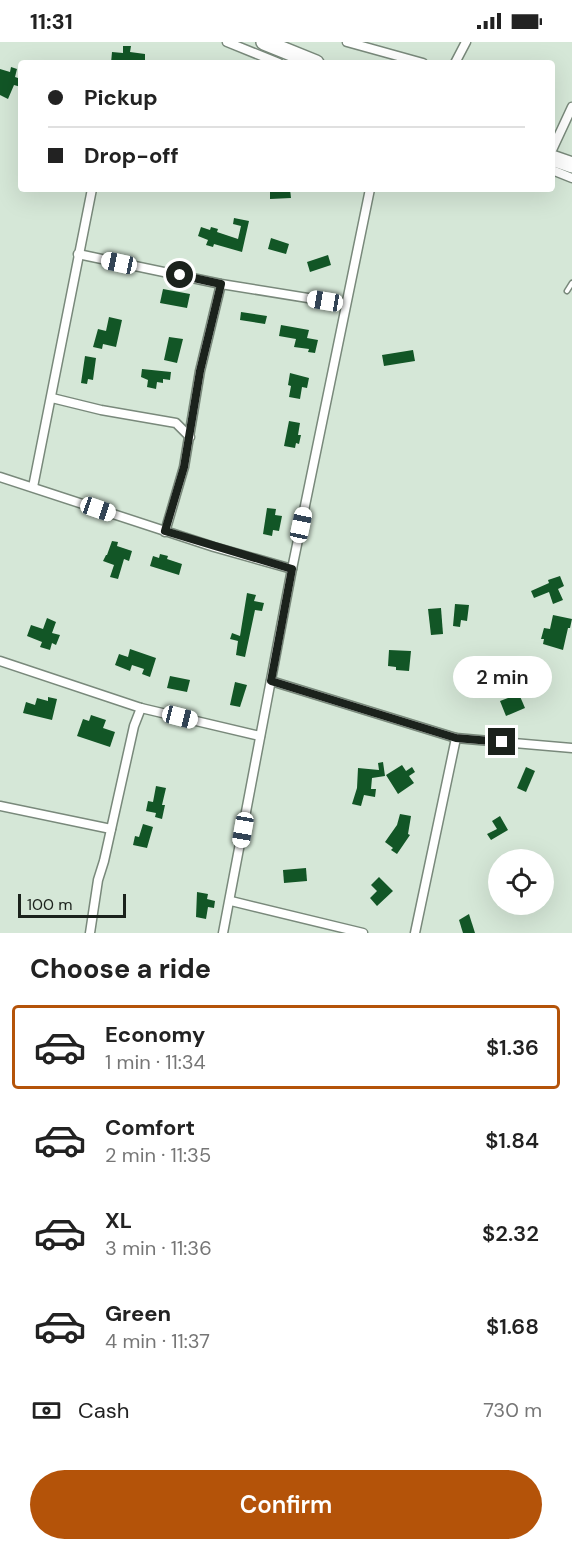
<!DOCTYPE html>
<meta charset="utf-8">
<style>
body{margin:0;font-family:"DM Sans",sans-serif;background:#f6f6f6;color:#222;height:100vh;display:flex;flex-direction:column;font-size:22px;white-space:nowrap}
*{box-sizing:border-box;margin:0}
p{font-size:20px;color:#767676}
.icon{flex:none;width:33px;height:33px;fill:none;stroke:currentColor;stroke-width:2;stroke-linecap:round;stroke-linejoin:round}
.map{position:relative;height:891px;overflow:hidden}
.panel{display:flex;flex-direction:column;background:#fff;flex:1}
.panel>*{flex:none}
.banner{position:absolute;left:18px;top:18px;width:537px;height:132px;border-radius:6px;box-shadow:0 6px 24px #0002;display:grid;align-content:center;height:132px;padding:0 30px;background:#fff}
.buttons{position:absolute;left:488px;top:807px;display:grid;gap:12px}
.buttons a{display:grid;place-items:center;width:66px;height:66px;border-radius:50%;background:#fff;box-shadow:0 6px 24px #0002;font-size:30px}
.scale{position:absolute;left:18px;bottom:15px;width:108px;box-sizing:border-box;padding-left:6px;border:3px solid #1b221c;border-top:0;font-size:16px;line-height:21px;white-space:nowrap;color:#1b221c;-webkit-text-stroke:4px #d5e7d7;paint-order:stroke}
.end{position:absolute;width:27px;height:27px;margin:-14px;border:8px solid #1b221c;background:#fff;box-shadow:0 0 0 3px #fff}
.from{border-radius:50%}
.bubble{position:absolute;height:42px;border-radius:21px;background:#fff;box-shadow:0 6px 24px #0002;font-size:20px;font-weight:600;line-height:42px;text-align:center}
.car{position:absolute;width:18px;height:36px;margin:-18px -9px;border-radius:8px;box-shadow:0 0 4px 2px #0007;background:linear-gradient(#fff 24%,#345 0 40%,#fff 0 76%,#345 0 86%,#fff 0)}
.banner b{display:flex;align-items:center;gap:21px;height:57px;font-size:22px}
.banner b+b{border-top:2px solid #e0e0e0}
.banner i{width:15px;height:15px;background:#222}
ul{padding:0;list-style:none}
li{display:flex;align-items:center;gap:18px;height:84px;margin:0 12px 9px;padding:0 18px;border:3px solid transparent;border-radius:6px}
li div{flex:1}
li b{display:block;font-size:22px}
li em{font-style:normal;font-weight:600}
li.on{border-color:#b45309}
li>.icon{width:54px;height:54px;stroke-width:1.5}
h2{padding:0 30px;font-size:27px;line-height:72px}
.pay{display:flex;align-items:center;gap:15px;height:66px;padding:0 30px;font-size:22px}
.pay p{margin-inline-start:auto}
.action{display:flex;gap:12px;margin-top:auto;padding:12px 30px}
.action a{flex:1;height:69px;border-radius:36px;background:#b45309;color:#fff;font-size:24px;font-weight:600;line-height:69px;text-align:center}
.status{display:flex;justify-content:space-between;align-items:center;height:42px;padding:0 30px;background:#fff;direction:ltr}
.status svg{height:16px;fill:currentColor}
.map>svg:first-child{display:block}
.building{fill:#125626}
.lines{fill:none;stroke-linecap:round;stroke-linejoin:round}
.lane-casing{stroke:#79897b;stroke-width:7}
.street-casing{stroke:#79897b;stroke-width:11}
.highway-casing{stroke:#79897b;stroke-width:18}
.lane{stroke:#fff;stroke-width:4}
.street{stroke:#fff;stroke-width:8}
.highway{stroke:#fff;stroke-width:15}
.route{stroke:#1b221c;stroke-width:8}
</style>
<div class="status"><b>11:31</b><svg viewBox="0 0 49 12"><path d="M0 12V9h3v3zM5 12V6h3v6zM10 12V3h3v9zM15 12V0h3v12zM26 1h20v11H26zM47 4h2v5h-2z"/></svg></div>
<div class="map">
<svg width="572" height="891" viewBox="0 0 572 891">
<rect width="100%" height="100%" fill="#d5e7d7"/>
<!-- building -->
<g class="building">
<polygon points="123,4 131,4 130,10 145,12 145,21 111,21 112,10 123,11"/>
<polygon points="11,25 17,27 15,35 21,37 21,45 14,43 8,57 0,53 0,27 10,30"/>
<polygon points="270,147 290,147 291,156 270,157"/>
<polygon points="234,176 249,179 242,210 214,202 213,205 206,203 208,198 198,194 201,185 210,188 211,185 218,187 217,190 238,197 241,184 233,182"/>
<polygon points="271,196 289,202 286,212 268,207"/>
<polygon points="328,213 331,223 310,230 307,220"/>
<polygon points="163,247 190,252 187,266 160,261"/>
<polygon points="241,270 267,274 265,282 240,278"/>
<polygon points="109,275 122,278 116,305 103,302 102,307 93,305 98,287 106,289"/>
<polygon points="281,283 309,288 307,296 318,298 315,311 308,310 309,307 294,305 296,297 279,294"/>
<polygon points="169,295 183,297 177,321 164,318"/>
<polygon points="413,308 415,319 384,324 382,313"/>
<polygon points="85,314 96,316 93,338 88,337 87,342 81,341"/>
<polygon points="142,327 171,330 170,338 163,337 163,341 157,340 156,347 147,345 148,338 141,335"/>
<polygon points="290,331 309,336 307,346 302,345 300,357 289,355 291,344 288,343"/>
<polygon points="289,379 300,381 298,393 301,393 299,402 296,401 295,406 284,404"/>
<polygon points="267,466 276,467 275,473 282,474 279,489 273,488 272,494 263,492"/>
<polygon points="112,499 118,500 117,504 132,509 129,519 124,517 118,537 110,535 114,523 103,519 106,513 107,513"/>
<polygon points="160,512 168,514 167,517 182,522 179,533 150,524 153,514 159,516"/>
<polygon points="560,534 564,544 558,547 563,558 553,562 549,550 534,556 531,549 549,541 548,538"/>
<polygon points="247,551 256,553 254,559 264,561 262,569 255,568 245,615 236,613 238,599 230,597 232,591 240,594"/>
<polygon points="455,562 469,563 467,579 461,578 460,585 453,584"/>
<polygon points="441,566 443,592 431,593 428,567"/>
<polygon points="553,573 572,577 570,586 568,586 563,608 543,602 544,597 541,597 544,586 550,587"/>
<polygon points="47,576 56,580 52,591 60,593 56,603 52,601 50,608 40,605 42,600 27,594 31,583 43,587"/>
<polygon points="130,607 156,616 150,635 142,632 144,627 132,623 130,629 115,623 119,612 128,615"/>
<polygon points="389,608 411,609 409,629 396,628 396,625 388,624"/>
<polygon points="170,634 190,638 187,650 167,646"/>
<polygon points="235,640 247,643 240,665 230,663"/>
<polygon points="519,652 525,666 506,674 500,659"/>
<polygon points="48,655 57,657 52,678 23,671 26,660 35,663 37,656 48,659"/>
<polygon points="91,673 106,678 103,686 115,690 110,705 77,694 83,677 89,679"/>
<polygon points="383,720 385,734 372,736 371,747 376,747 375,755 364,753 361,764 352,762 357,746 358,726 379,728 378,721"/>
<polygon points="402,723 406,729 412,725 415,730 409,734 414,741 398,752 386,733"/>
<polygon points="526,725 535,729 526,750 517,746"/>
<polygon points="156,744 166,746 162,763 165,763 162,777 155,775 156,771 146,769 148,759 153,760"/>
<polygon points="400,772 411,774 408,792 410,793 397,812 391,808 393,806 385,800 397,783"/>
<polygon points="500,774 508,788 491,798 487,792 497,787 492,779"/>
<polygon points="143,782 153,785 147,806 133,803 135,794 139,795"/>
<polygon points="306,826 307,839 284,841 283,828"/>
<polygon points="379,835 393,849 377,864 370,856 377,849 371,843"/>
<polygon points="197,850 208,852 207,857 215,859 214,866 208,865 206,877 196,875"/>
<polygon points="469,872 475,891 463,891 459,878"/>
</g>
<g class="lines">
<defs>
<polyline id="lane" points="567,249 572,241"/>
<g id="street">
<polyline points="227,0 279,21"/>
<polyline points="347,0 423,21"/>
<polyline points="455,21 466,0"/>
<polyline points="552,108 572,65"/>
<polyline points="552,128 572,136"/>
<polyline points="78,212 221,242 345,262"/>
<polyline points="52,356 101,368 176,381 190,395"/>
<polyline points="0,435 214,505 292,527"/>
<polyline points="33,445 92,147"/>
<polyline points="165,490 184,425 200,329 221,242"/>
<polyline points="0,619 141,666 260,694"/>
<polyline points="271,639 456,696 572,706"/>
<polyline points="0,764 111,787"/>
<polyline points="231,859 363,891"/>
<polyline points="90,891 98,838 104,819 134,684 141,666"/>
<polyline points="223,891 292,527 370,147"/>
<polyline points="415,891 456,696"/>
</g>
<g id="highway">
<polyline points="264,0 316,21"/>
<polyline points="552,116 572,123"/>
</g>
</defs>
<!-- lane casing -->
<use href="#lane" class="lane-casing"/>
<!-- street casing -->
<use href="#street" class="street-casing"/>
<!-- highway casing -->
<use href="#highway" class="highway-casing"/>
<!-- lane -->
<use href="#lane" class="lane"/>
<!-- street -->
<use href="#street" class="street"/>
<!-- highway -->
<use href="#highway" class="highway"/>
</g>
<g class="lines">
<!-- route -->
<polyline class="route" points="180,233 221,242 200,329 184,425 165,489 292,527 271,639 456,696 502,700"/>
</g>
</svg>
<div class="buttons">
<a><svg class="icon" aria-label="locate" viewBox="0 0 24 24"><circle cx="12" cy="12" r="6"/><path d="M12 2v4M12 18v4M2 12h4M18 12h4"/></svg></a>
</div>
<div class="scale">100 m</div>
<i class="end from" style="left:180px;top:233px"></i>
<i class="end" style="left:502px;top:700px"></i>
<div class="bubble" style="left:453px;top:614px;width:99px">2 min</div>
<i class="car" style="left:119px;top:221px;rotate:282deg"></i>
<i class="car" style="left:325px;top:259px;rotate:279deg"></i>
<i class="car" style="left:98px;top:467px;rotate:109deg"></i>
<i class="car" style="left:301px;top:483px;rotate:12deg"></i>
<i class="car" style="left:180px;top:675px;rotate:104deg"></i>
<i class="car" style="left:243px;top:788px;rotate:190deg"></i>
<div class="banner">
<b><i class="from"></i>Pickup</b>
<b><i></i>Drop-off</b>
</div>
</div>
<section class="panel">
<h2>Choose a ride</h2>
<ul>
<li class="on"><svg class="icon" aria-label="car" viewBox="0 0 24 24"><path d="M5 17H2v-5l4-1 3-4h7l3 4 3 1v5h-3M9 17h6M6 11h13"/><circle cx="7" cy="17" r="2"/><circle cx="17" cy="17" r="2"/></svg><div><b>Economy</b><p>1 min · 11:34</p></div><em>$1.36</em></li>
<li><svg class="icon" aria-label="car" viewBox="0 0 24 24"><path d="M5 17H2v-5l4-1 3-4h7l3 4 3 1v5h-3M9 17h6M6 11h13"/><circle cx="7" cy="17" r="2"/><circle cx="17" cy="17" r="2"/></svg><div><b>Comfort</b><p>2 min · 11:35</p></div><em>$1.84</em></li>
<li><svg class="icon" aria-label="car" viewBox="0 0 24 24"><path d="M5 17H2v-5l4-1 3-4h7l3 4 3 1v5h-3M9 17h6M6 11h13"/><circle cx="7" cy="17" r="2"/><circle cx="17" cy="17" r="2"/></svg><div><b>XL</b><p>3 min · 11:36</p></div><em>$2.32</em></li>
<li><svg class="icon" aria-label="car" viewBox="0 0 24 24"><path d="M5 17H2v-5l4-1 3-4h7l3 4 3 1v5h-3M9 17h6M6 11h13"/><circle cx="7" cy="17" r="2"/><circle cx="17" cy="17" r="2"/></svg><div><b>Green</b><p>4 min · 11:37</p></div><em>$1.68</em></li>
</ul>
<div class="pay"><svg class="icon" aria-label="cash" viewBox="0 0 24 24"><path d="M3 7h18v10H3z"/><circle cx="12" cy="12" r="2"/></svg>Cash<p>730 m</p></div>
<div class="action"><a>Confirm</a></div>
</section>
